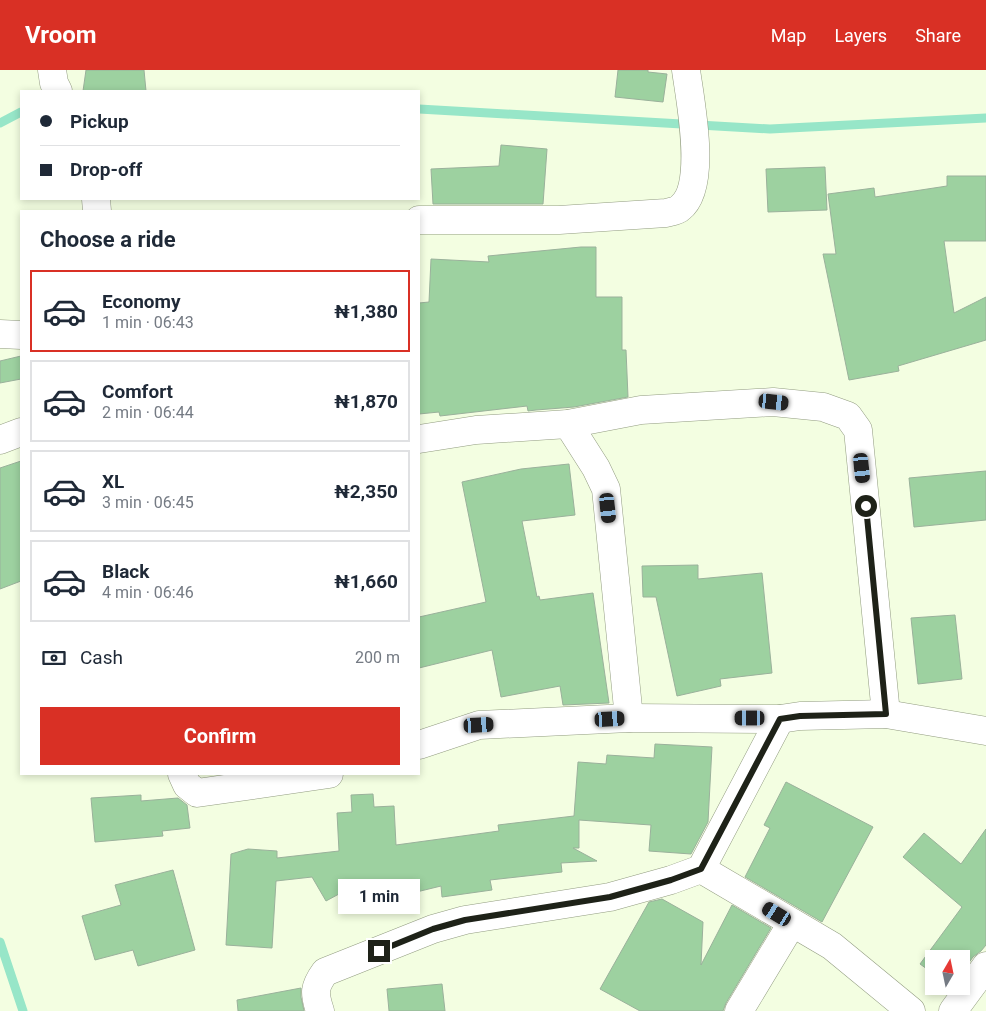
<!DOCTYPE html>
<meta charset="utf-8">
<style>
body{margin:0;font-family:Roboto,sans-serif;background:#f2f2f3;color:#1f2937;height:100vh;display:flex;flex-direction:column;font-size:19px;white-space:nowrap}
*{box-sizing:border-box;margin:0}
p{font-size:16px;color:#747a83}
.icon{flex:none;width:28px;height:28px;fill:none;stroke:currentColor;stroke-width:2;stroke-linecap:round;stroke-linejoin:round}
.map{position:relative;flex:1;overflow:hidden}
.panel{position:absolute;left:20px;top:140px;width:400px;height:565px;display:flex;flex-direction:column;background:#fff;border-radius:0px;box-shadow:0 2px 8px #0003}
.panel>*{flex:none}
.banner{position:absolute;left:20px;top:20px;width:400px;height:110px;border-radius:0px;box-shadow:0 2px 8px #0003;display:grid;align-content:center;height:110px;padding:0 20px;background:#fff}
.needle{width:32px;rotate:9deg}
.buttons{position:absolute;left:925px;top:880px;display:grid;gap:10px}
.buttons a{display:grid;place-items:center;width:45px;height:45px;border-radius:0px;background:#fff;box-shadow:0 2px 8px #0003;font-size:25px}
.end{position:absolute;width:22px;height:22px;margin:-11px;border:6px solid #1e2218;background:#fff;box-shadow:0 0 0 2px #fff}
.from{border-radius:50%}
.bubble{position:absolute;height:35px;border-radius:0px;background:#fff;box-shadow:0 2px 8px #0003;font-size:16px;font-weight:700;line-height:35px;text-align:center}
.car{position:absolute;width:15px;height:30px;margin:-15px -8px;border-radius:6px;box-shadow:0 0 4px 1px #0007;background:linear-gradient(#222 24%,#8ab4d8 0 40%,#222 0 76%,#8ab4d8 0 86%,#222 0)}
.banner b{display:flex;align-items:center;gap:18px;height:48px;font-size:19px}
.banner b+b{border-top:1px solid #e0e1e3}
.banner i{width:12px;height:12px;background:#1f2937}
ul{padding:0;list-style:none}
li{display:flex;align-items:center;gap:15px;height:82px;margin:0 10px 8px;padding:0 10px;border:2px solid #e0e1e3;border-radius:0px}
li div{flex:1}
li b{display:block;font-size:19px}
li em{font-style:normal;font-weight:700}
li.active{border-color:#d93025}
li>.icon{width:45px;height:45px;stroke-width:1.5}
h2{padding:0 20px;font-size:22px;line-height:60px}
.pay{display:flex;align-items:center;gap:12px;height:55px;padding:0 20px;font-size:19px}
.pay p{margin-inline-start:auto}
.cta{display:flex;gap:10px;margin-top:auto;padding:10px 20px}
.cta a{flex:1;height:58px;border-radius:0px;background:#d93025;color:#fff;font-size:20px;font-weight:700;line-height:58px;text-align:center}
header{display:flex;align-items:center;gap:30px;box-sizing:border-box;height:70px;padding:0 25px;background:#d93025;color:#fff}
header strong{font-size:24px}
nav{display:flex;gap:28px;margin-inline-start:auto;font-size:18px}
.map>svg:first-child{display:block}
.lines{fill:none;stroke-linecap:round;stroke-linejoin:round}
.stream{stroke:#97e6c8;stroke-width:9}
.building{fill:#9dd1a0;stroke:#9ab19b}
.street-casing{stroke:#929c81;stroke-width:29}
.street{stroke:#fff;stroke-width:28}
.route{stroke:#1e2218;stroke-width:6}
</style>
<header>
<strong>Vroom</strong>
<nav><a>Map</a><a>Layers</a><a>Share</a></nav>
</header>
<div class="map">
<svg width="986" height="941" viewBox="0 0 986 941">
<rect width="100%" height="100%" fill="#f3fee1"/>
<g class="lines">
<!-- stream -->
<g class="stream">
<polyline points="419,39 770,59 986,48"/>
<polyline points="0,53 21,42"/>
<polyline points="0,872 23,941"/>
</g>
</g>
<!-- building -->
<g class="building">
<polygon points="86,0 144,0 146,21 83,21"/>
<polygon points="618,0 648,0 648,2 667,4 663,32 615,27"/>
<polygon points="501,75 547,79 543,134 433,134 431,99 499,96"/>
<polygon points="825,97 827,140 768,142 766,99"/>
<polygon points="947,106 986,106 986,171 944,171 954,243 986,227 986,270 898,296 899,301 849,310 823,184 836,184 828,124 874,118 875,127 947,116"/>
<polygon points="581,177 596,177 596,227 622,227 622,280 626,280 628,327 574,337 536,340 528,341 527,336 440,346 439,342 419,344 419,233 429,232 431,189 489,192 488,186"/>
<polygon points="21,286 21,309 0,313 0,291"/>
<polygon points="21,391 21,511 0,519 0,398"/>
<polygon points="569,394 575,445 522,451 537,527 539,526 540,530 593,523 609,633 563,635 560,616 501,627 492,580 419,598 419,547 486,532 462,412 521,399"/>
<polygon points="986,401 986,450 914,457 909,408"/>
<polygon points="698,495 698,509 762,503 772,603 720,609 721,616 677,626 656,527 643,527 642,496"/>
<polygon points="955,545 962,609 918,614 911,548"/>
<polygon points="655,674 712,677 708,752 691,784 649,781 651,755 579,750 579,778 573,778 597,791 561,793 562,802 490,810 492,820 442,827 441,816 355,837 350,818 326,831 312,807 276,811 272,878 226,875 231,784 248,779 277,781 277,788 339,781 337,743 352,742 351,725 373,724 374,737 394,736 396,775 499,761 498,755 574,746 578,692 606,694 607,685 654,688"/>
<polygon points="786,712 873,757 822,852 745,807 770,758 764,755"/>
<polygon points="141,725 141,731 178,728 187,735 190,758 162,761 163,766 95,772 91,728"/>
<polygon points="986,759 986,875 981,881 973,887 961,903 961,889 934,889 934,904 920,894 962,837 903,787 924,763 961,794"/>
<polygon points="173,800 195,880 138,896 133,880 95,890 82,846 121,835 115,815"/>
<polygon points="662,829 703,852 701,895 732,835 771,858 726,933 723,941 640,941 600,919 649,832"/>
<polygon points="442,914 445,941 389,941 387,919"/>
<polygon points="301,918 301,927 304,941 238,941 237,930"/>
</g>
<g class="lines">
<defs>
<g id="street">
<polyline points="52,0 54,13 58,21"/>
<polyline points="96,129 97,141"/>
<path d="M419,150h140l107,-7c4,-1 11,-2 14,-5 28,-21 10,-108 6,-138"/>
<polyline points="0,264 21,265"/>
<polyline points="568,354 596,398 606,419 629,648"/>
<polyline points="419,369 476,360 568,354 641,340 773,332 823,337 848,346 858,360 886,644"/>
<polyline points="0,370 21,362"/>
<polyline points="419,675 479,655 629,648 780,649 800,646 886,644 986,661"/>
<polyline points="182,704 187,715 197,723 329,704"/>
<polyline points="701,799 832,876 911,941"/>
<path d="M320,941c-6,-18 -6,-24 5,-39l108,-43 32,-9 145,-23 61,-17 30,-11 79,-150"/>
<polyline points="739,941 792,853"/>
<polyline points="953,941 986,896"/>
</g>
</defs>
<!-- street casing -->
<use href="#street" class="street-casing"/>
<!-- street -->
<use href="#street" class="street"/>
</g>
<g class="lines">
<!-- route -->
<polyline class="route" points="379,881 433,859 465,850 610,827 671,810 701,799 780,649 800,646 886,644 866,436"/>
</g>
</svg>
<div class="buttons">
<a><svg class="needle" viewBox="-14 -14 28 28"><path d="M0-13l5 13h-10z" fill="#e53935"/><path d="M0 13l5-13h-10z" fill="#747a83"/></svg></a>
</div>
<i class="end from" style="left:866px;top:436px"></i>
<i class="end" style="left:379px;top:881px"></i>
<div class="bubble" style="left:338px;top:809px;width:82px">1 min</div>
<i class="car" style="left:774px;top:332px;rotate:96deg"></i>
<i class="car" style="left:862px;top:398px;rotate:174deg"></i>
<i class="car" style="left:608px;top:438px;rotate:174deg"></i>
<i class="car" style="left:750px;top:648px;rotate:270deg"></i>
<i class="car" style="left:610px;top:649px;rotate:87deg"></i>
<i class="car" style="left:479px;top:655px;rotate:87deg"></i>
<i class="car" style="left:777px;top:844px;rotate:301deg"></i>
<div class="banner">
<b><i class="from"></i>Pickup</b>
<b><i></i>Drop-off</b>
</div>
<section class="panel">
<h2>Choose a ride</h2>
<ul>
<li class="active"><svg class="icon" aria-label="car" viewBox="0 0 24 24"><path d="M5 17H2v-5l4-1 3-4h7l3 4 3 1v5h-3M9 17h6M6 11h13"/><circle cx="7" cy="17" r="2"/><circle cx="17" cy="17" r="2"/></svg><div><b>Economy</b><p>1 min · 06:43</p></div><em>₦1,380</em></li>
<li><svg class="icon" aria-label="car" viewBox="0 0 24 24"><path d="M5 17H2v-5l4-1 3-4h7l3 4 3 1v5h-3M9 17h6M6 11h13"/><circle cx="7" cy="17" r="2"/><circle cx="17" cy="17" r="2"/></svg><div><b>Comfort</b><p>2 min · 06:44</p></div><em>₦1,870</em></li>
<li><svg class="icon" aria-label="car" viewBox="0 0 24 24"><path d="M5 17H2v-5l4-1 3-4h7l3 4 3 1v5h-3M9 17h6M6 11h13"/><circle cx="7" cy="17" r="2"/><circle cx="17" cy="17" r="2"/></svg><div><b>XL</b><p>3 min · 06:45</p></div><em>₦2,350</em></li>
<li><svg class="icon" aria-label="car" viewBox="0 0 24 24"><path d="M5 17H2v-5l4-1 3-4h7l3 4 3 1v5h-3M9 17h6M6 11h13"/><circle cx="7" cy="17" r="2"/><circle cx="17" cy="17" r="2"/></svg><div><b>Black</b><p>4 min · 06:46</p></div><em>₦1,660</em></li>
</ul>
<div class="pay"><svg class="icon" aria-label="cash" viewBox="0 0 24 24"><path d="M3 7h18v10H3z"/><circle cx="12" cy="12" r="2"/></svg>Cash<p>200 m</p></div>
<div class="cta"><a>Confirm</a></div>
</section>
</div>
